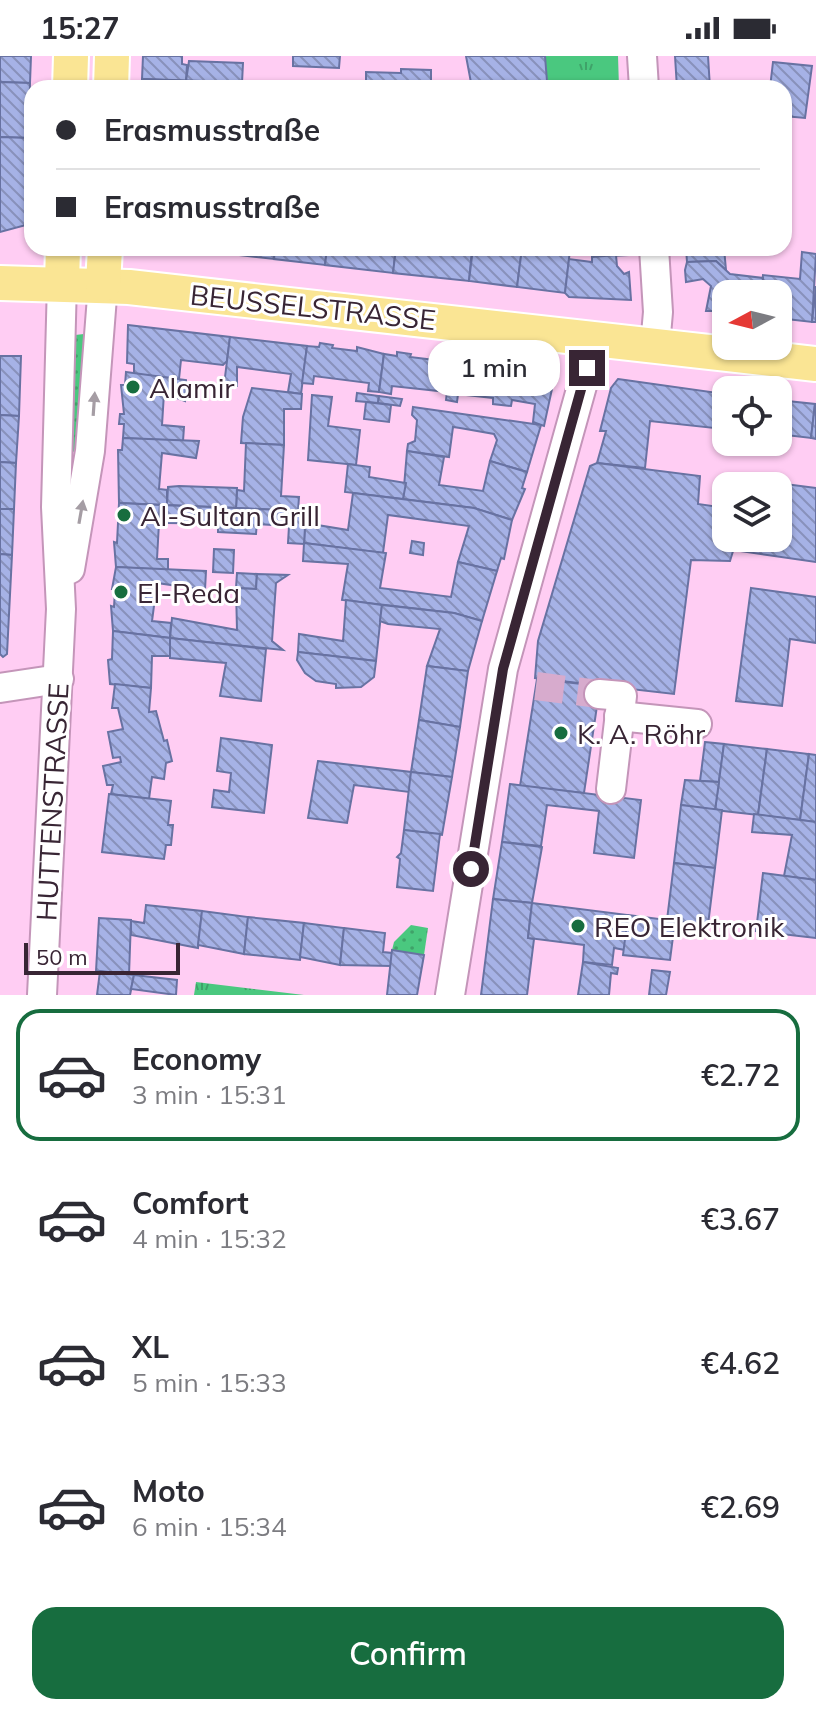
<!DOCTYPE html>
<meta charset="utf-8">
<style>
body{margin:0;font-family:Mulish,sans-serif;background:#f7f7f7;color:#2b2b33;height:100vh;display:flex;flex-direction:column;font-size:30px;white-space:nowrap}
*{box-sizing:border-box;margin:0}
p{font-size:26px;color:#7c7c81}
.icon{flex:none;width:44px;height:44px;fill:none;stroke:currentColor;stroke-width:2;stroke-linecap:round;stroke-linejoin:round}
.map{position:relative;height:939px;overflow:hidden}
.drawer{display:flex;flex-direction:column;background:#fff;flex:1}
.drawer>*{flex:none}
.guide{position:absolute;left:24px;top:24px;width:768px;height:176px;border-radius:24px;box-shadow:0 2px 6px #0004;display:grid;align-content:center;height:176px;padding:0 32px;background:#fff}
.needle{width:52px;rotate:263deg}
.fabs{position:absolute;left:712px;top:224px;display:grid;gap:16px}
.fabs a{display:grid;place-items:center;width:80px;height:80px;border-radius:16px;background:#fff;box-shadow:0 2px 6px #0004;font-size:40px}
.scale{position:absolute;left:24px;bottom:20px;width:156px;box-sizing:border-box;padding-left:8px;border:4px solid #382534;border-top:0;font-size:22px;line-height:28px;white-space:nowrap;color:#382534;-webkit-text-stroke:6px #fff;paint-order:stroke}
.end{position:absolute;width:36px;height:36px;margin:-18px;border:10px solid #382534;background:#fff;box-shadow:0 0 0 4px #fff}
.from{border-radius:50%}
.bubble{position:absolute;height:56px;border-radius:24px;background:#fff;box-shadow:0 2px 6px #0004;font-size:26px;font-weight:600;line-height:56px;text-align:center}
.guide b{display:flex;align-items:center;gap:28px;height:76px;font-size:30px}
.guide b+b{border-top:2px solid #e1e1e2}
.guide i{width:20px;height:20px;background:#2b2b33}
ul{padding:14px 0 0;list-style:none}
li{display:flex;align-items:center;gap:24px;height:132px;margin:0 16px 12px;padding:0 16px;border:4px solid transparent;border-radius:24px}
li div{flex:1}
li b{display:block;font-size:30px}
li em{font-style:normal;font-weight:600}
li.active{border-color:#176d3f}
li>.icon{width:72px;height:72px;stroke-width:1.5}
.cta{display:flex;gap:16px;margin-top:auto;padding:16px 32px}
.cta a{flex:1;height:92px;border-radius:24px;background:#176d3f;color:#fff;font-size:32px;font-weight:600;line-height:92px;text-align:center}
.status{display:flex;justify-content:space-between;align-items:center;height:56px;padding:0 40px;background:#fff;direction:ltr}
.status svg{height:22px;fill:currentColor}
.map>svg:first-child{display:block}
.grass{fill:url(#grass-dots)}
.park{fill:url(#park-tufts)}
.building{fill:url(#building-back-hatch);stroke:#6872a2;stroke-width:2}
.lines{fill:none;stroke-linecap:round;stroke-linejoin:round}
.minor-tunnel{stroke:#d7abcd;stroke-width:28;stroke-dasharray:28 14;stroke-linecap:butt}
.minor-casing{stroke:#c495b9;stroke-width:32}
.major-casing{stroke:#fff;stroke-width:38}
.minor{stroke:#fff;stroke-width:28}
.major{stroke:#fae594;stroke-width:34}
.oneway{fill:#a59da4}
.route{stroke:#382534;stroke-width:10}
.poi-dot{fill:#176d3f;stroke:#fff;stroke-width:3}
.labels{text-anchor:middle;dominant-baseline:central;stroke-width:6;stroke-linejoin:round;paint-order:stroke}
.street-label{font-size:28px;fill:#382534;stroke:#fff}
.poi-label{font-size:28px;fill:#382534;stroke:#fff;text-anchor:start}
</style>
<div class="status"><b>15:27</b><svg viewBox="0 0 49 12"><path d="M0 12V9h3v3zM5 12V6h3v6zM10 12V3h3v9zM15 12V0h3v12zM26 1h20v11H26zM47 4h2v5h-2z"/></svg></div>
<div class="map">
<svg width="816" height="939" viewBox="0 0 816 939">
<defs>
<pattern id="grass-dots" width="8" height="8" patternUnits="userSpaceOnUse" patternTransform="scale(2)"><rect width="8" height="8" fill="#4ac87f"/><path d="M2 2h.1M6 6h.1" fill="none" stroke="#3fa269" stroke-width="1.8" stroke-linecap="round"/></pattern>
<pattern id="park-tufts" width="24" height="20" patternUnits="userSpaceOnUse" patternTransform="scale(2)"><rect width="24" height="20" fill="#4ac87f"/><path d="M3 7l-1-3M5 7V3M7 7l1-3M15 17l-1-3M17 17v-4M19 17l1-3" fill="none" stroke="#3fa269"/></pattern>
<pattern id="building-back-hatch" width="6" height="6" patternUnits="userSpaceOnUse" patternTransform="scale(2)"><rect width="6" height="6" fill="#a6b2e6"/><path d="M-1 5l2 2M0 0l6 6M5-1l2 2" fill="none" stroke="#8891bb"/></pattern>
</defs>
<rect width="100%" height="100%" fill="#ffcdf3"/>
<!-- grass -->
<g class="grass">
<polygon points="84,278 76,395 69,397 75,279"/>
<polygon points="411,869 428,872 424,899 392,894 394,886"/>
</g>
<!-- park -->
<g class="park">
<polygon points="545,0 618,0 619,32 548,32"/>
<polygon points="196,926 304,939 194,939"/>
</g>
<!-- building -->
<g class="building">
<polygon points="0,0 31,0 30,27 0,26"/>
<polygon points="143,0 182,0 182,8 187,9 186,25 142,23"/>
<polygon points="293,0 340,0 339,12 293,10"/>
<polygon points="466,0 545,0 547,25 472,32"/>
<polygon points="708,0 710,32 677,32 675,0"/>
<polygon points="189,5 243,7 242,27 186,25"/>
<polygon points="773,6 812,10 805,62 784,60 784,32 770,32"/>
<polygon points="401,13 431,14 431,32 366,32 366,16 401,17"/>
<polygon points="142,23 202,25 201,32 142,32"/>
<polygon points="202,25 237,27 237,32 201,32"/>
<polygon points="0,26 30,27 29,82 0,81"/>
<polygon points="237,27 269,28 269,32 237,32"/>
<polygon points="0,81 29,82 26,169 0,176"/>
<polygon points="223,192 275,192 274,203 222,197"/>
<polygon points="275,192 327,192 325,209 274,203"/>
<polygon points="327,192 396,192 393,217 325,209"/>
<polygon points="396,192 472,194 469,225 393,217"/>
<polygon points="473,192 522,193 517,231 469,225"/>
<polygon points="535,192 570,194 565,237 517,231 522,192"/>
<polygon points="592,192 627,192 628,199 592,201"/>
<polygon points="686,192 724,192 726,214 716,205 687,206"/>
<polygon points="802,196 816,198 812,266 778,262 778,238 761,238 763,219 800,223"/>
<polygon points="616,199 617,210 624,218 629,216 631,244 569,241 565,237 569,203 592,206 592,201"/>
<polygon points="716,205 730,218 763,222 761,238 726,238 726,255 706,255 711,230 703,223 686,226 685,214 687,206"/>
<polygon points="816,230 816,266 812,266"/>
<polygon points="128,269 230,281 227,305 223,309 181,304 179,323 134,318 134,308 127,307"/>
<polygon points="230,281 307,290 301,338 288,336 291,318 237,311 237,330 224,329"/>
<polygon points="320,287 333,289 332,292 357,295 357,291 384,298 379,336 368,335 369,327 314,320 313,328 302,327 307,290 319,291"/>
<polygon points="397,296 411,298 410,301 435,304 435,300 462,307 457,346 446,344 447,336 392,330 391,338 379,336 384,298 397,300"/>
<polygon points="0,300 21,300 19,360 0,359"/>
<polygon points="462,307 540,316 552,333 544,370 533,366 535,348 512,344 511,350 493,348 493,342 458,338"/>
<polygon points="126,316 186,324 185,345 164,337 162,369 184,371 183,385 123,382 124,368 119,368 120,358 124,358 121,329 125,329"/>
<polygon points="618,323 718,337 714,372 650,365 645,412 597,407 606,375 600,375 611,332"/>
<polygon points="252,332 302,338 301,353 284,353 284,389 241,387 243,361"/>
<polygon points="357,337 379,340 378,347 356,345"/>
<polygon points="718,337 726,338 726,372 714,370"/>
<polygon points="312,339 332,341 328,370 360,374 356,409 308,404"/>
<polygon points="379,340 402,343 400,350 378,347"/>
<polygon points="778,344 815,348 811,382 778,378"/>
<polygon points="366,346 391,349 389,366 364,363"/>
<polygon points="815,348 816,348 816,383 811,382"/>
<polygon points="413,351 541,369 527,416 490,405 497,384 494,378 460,372 453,371 449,401 407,395 408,388 415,385 417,364 412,359"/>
<polygon points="0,359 19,360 16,407 0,406"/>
<polygon points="123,382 199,385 196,402 162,397 159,433 167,434 167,449 119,447 118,394 122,394"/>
<polygon points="246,387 284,389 281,440 299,441 298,455 236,452 237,434 244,435"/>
<polygon points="407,395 444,401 439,429 483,435 490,405 527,416 522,432 525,433 512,464 474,452 403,443"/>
<polygon points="0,406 16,407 14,453 0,453"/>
<polygon points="597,407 700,420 698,448 726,452 726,482 737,482 730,505 691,504 674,638 535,622 538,585 590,410"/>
<polygon points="348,408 370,411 369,421 406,427 403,443 345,436"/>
<polygon points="754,424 816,432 816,506 733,494 737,482 778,482 778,430 752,430"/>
<polygon points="179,430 237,432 236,452 167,449 168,431"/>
<polygon points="353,437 474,452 512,464 504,503 501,502 497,515 458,506 469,470 388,459 383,497 304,487 305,467 348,474"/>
<polygon points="119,447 160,449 157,503 168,503 168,514 116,511 114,486 117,487"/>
<polygon points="160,449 236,452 235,468 167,467 159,465"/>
<polygon points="236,452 258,453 256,478 218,476 218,467 235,468"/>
<polygon points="0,453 14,453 12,499 0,498"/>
<polygon points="258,453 306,455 304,488 288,487 289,470 257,468"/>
<polygon points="412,485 424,487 423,499 410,497"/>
<polygon points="304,487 386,497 380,532 451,541 458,506 497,515 482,565 454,557 342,544 348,508 303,505"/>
<polygon points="214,493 234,494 233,517 213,516"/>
<polygon points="0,498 12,499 7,598 3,601 0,598"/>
<polygon points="116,511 206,515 205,534 157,527 152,565 171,567 170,582 113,575 111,550 114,551 115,533 112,533"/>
<polygon points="237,517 257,518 256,533 236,532"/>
<polygon points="257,518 288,519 276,527 272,585 283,594 170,582 172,562 237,574 236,532 256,533"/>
<polygon points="751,532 816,541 816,587 790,583 782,650 736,645"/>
<polygon points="346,544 382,549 376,605 298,596 299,578 343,585"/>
<polygon points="382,549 454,557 482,565 468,615 427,610 440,573 388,568 380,565"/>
<polygon points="113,575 170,582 170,600 152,600 151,632 110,628 108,604 112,603"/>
<polygon points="170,582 266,593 261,645 220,640 226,607 170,602"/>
<polygon points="298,596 376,605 374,621 361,631 336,632 336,628 316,625 305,617 297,604"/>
<polygon points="427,610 468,615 460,671 419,664"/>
<polygon points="537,623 600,630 584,737 520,730"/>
<polygon points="115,628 151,632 149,656 156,655 164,685 167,684 172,705 166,707 164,723 152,721 149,743 111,738 113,729 107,729 103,710 121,706 120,701 113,702 108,676 123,673 118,652 112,652"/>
<polygon points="419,664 460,671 452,721 411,716"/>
<polygon points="221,682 272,689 264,757 212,751 214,734 229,736 231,717 217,715"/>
<polygon points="705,686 724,688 719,726 700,725"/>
<polygon points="724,688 767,693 758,759 715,754"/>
<polygon points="767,693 809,698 800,764 758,759"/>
<polygon points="809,698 816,699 816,766 800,764"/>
<polygon points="318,705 411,716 409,736 354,729 347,767 308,762"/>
<polygon points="411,716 452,721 442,779 404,774"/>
<polygon points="685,724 719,726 715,754 681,749"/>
<polygon points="510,728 641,744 634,802 594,797 599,755 547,749 541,790 502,786"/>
<polygon points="109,738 171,745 168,769 173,769 171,789 166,789 164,803 102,796"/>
<polygon points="681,749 722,754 715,812 674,807"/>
<polygon points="754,758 816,766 816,824 784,820 792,779 752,776"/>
<polygon points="404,774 440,778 433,835 397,831 400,803 397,801 401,797"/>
<polygon points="502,786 542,791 532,847 493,843"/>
<polygon points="674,807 715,812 708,869 667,864"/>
<polygon points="763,817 816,824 816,882 756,875"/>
<polygon points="493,843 532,847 528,882 534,883 527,939 481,939"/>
<polygon points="532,847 628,859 625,894 614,892 612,909 583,906 584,889 528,882"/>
<polygon points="146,849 202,855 198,892 131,879 131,865 144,867"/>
<polygon points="202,855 248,861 244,898 198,889"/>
<polygon points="628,859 675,865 670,904 623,899"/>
<polygon points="248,861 304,867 300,904 244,898"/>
<polygon points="99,862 131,864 129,919 96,915"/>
<polygon points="304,867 344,872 340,909 300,901"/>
<polygon points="344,872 385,877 383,896 392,897 391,910 340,909"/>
<polygon points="392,894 424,899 417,939 387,939"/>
<polygon points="583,906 618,912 617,918 611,917 609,939 578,939"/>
<polygon points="652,914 670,916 666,939 649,939"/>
<polygon points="100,915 134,919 130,939 97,939"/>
<polygon points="134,919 177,924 176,939 131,933"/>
</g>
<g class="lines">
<!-- minor-tunnel -->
<polyline class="minor-tunnel" points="536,630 599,638"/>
<defs>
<g id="minor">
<polyline points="642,0 644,32"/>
<polyline points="654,192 658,256 655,290"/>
<polyline points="70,513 90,395 103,228"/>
<polyline points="0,632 59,623"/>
<polyline points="599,638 622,640 611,733"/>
<polyline points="619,660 697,668"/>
<polyline points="42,939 61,553 56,451 62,226"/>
<polyline points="450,939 503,613 587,312 592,282"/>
</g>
<g id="major">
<polyline points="70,32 71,0"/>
<polyline points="111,32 112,0"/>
<polyline points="62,226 63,192"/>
<polyline points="0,227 129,231 816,308"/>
<polyline points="103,228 105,192"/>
</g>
</defs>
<!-- minor casing -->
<use href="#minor" class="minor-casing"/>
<!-- major casing -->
<use href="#major" class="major-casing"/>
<!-- minor -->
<use href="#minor" class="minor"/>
<!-- major -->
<use href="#major" class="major"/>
</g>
<!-- one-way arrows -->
<defs><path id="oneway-solid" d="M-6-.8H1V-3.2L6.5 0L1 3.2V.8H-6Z" transform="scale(2)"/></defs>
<g class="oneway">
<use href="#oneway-solid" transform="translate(94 348) rotate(-86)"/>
<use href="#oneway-solid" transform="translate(81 456) rotate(-80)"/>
</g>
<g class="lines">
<!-- route -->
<polyline class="route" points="471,813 503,613 587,312"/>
</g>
<!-- markers -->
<g class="poi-dot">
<circle cx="133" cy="331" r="8"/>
<circle cx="124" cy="459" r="8"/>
<circle cx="121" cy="536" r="8"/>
<circle cx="561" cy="677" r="8"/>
<circle cx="578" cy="870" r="8"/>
</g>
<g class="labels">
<!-- street labels -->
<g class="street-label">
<text transform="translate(313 251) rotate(6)">BEUSSELSTRASSE</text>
<text transform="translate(52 746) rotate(-87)">HUTTENSTRASSE</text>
</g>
<!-- poi labels -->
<g class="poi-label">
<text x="149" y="331">Alamir</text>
<text x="140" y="459">Al-Sultan Grill</text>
<text x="137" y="536">El-Reda</text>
<text x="577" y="677">K. A. Röhr</text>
<text x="594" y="870">REO Elektronik</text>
</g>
</g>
</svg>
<div class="fabs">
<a><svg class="needle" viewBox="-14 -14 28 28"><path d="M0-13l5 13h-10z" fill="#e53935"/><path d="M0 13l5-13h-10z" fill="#7c7c81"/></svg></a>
<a><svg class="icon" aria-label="locate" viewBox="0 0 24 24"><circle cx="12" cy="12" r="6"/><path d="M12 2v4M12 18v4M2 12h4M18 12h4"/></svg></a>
<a><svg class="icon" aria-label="layers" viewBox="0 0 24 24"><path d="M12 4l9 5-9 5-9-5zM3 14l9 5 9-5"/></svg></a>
</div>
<div class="scale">50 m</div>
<i class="end from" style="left:471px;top:813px"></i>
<i class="end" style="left:587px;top:312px"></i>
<div class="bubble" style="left:428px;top:284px;width:132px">1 min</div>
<div class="guide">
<b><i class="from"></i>Erasmusstraße</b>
<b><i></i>Erasmusstraße</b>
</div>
</div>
<section class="drawer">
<ul>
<li class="active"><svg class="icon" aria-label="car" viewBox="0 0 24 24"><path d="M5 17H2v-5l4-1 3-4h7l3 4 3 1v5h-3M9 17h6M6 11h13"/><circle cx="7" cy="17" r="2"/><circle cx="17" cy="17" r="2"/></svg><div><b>Economy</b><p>3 min · 15:31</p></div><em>€2.72</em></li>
<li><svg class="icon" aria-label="car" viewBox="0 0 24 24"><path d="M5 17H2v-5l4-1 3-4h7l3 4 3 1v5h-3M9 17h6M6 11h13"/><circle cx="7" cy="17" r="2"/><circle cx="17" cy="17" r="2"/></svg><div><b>Comfort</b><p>4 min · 15:32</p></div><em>€3.67</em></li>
<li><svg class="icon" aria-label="car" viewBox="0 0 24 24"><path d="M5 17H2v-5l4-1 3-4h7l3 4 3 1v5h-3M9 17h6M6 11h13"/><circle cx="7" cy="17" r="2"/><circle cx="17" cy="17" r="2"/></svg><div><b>XL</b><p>5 min · 15:33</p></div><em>€4.62</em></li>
<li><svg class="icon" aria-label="car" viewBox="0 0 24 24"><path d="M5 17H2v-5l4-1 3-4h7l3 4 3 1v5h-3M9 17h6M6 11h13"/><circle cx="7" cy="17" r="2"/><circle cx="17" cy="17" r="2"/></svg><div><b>Moto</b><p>6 min · 15:34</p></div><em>€2.69</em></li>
</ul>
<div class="cta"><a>Confirm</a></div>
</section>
